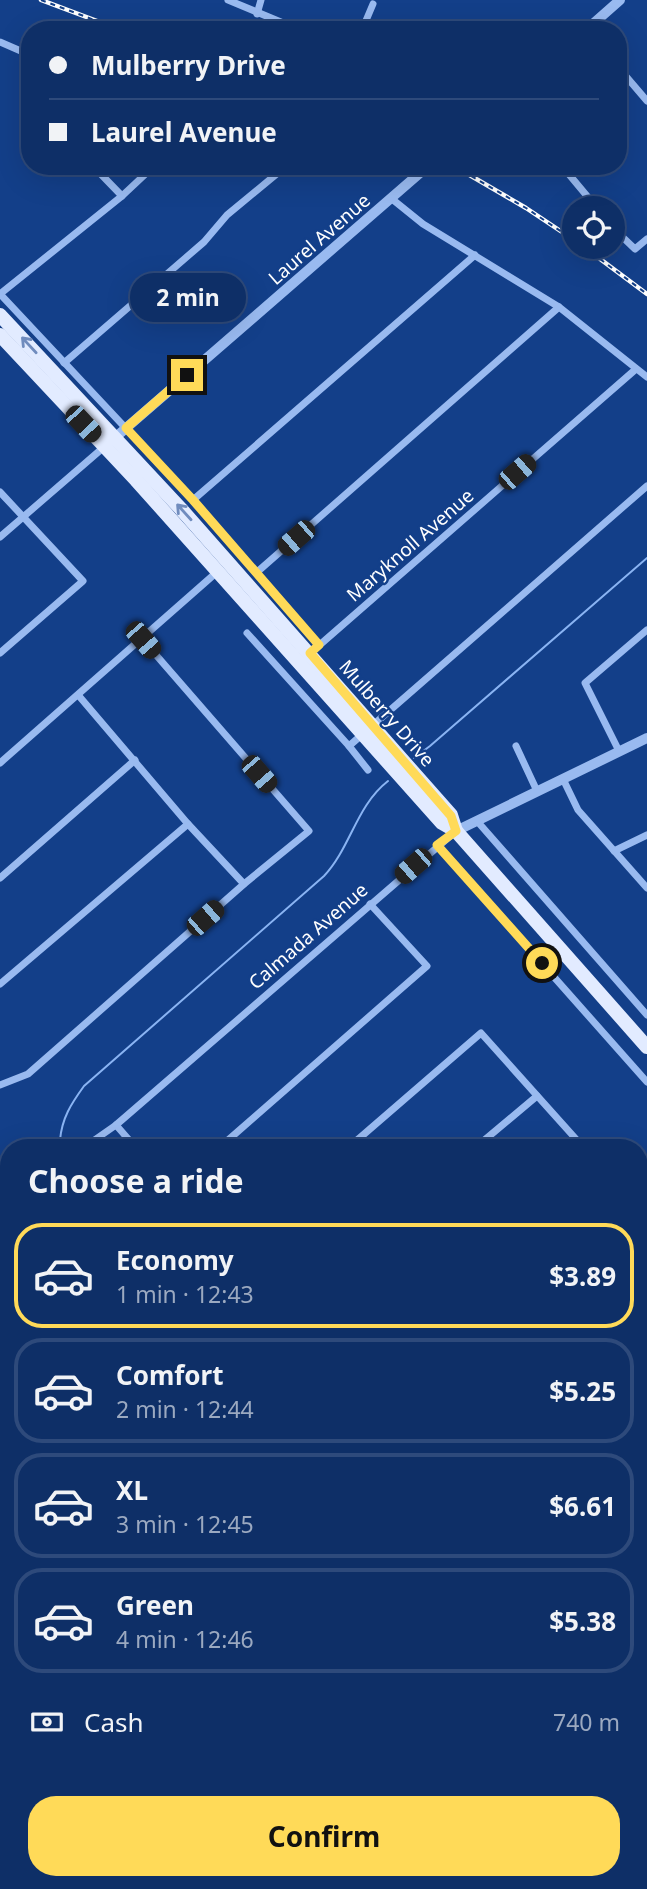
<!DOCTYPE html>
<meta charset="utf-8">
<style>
body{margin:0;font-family:"Noto Sans",sans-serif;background:#17376d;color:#f1f3f6;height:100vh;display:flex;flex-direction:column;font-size:26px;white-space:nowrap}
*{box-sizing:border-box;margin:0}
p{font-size:23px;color:#9ba9c0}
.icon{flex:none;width:38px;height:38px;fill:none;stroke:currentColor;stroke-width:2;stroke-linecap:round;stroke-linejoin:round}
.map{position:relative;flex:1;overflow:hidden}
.side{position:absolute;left:0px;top:1139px;width:648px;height:751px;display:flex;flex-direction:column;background:#0e2f67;border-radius:28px 28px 0 0;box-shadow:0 7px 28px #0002,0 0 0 2px #2e4a7b}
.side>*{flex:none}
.hud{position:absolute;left:21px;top:21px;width:606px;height:154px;border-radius:28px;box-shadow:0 7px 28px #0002,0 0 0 2px #2e4a7b;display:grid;align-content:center;height:154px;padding:0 28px;background:#0e2f67}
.fabs{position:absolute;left:562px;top:196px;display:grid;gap:14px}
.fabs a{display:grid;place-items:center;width:63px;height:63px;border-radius:50%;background:#0e2f67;box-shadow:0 7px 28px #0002,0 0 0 2px #2e4a7b;font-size:35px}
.end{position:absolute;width:32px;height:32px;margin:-16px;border:9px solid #ffda58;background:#111;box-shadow:0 0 0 4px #111}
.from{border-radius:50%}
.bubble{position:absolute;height:49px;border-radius:24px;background:#0e2f67;box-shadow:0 7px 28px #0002,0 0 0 2px #2e4a7b;font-size:23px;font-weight:700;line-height:49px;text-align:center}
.car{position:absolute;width:21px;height:42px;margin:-21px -10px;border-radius:9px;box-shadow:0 0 5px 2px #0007;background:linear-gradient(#222 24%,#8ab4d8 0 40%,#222 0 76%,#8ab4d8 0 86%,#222 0)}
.hud b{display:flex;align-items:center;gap:24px;height:66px;font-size:26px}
.hud b+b{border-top:2px solid #2e4a7b}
.hud i{width:18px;height:18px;background:#f1f3f6}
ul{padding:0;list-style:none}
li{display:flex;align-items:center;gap:21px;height:105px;margin:0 14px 10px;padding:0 14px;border:4px solid #2e4a7b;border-radius:28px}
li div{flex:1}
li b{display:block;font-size:26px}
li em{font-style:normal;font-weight:700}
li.on{border-color:#ffda58}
li>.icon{width:63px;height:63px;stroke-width:1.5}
h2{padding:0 28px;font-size:32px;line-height:84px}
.pay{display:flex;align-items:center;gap:18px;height:77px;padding:0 28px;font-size:26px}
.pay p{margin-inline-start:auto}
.button{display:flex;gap:14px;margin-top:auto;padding:14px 28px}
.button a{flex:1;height:80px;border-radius:28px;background:#ffda58;color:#111;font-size:28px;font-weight:700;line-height:80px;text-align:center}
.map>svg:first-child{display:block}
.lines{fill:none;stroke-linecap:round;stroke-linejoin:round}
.stream{stroke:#8ab4f3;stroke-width:2}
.minor{stroke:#99baf0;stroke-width:7}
.tertiary{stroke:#99baf0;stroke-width:10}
.secondary{stroke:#c7dafb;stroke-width:12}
.primary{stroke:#e2ebff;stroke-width:14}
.rail-casing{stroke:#fff;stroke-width:4.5}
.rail{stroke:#133f89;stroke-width:2;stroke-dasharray:5;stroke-linecap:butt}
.oneway{stroke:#708cbe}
.route{stroke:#ffda58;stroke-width:9}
.labels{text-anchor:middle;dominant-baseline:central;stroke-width:5;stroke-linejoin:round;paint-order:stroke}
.street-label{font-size:19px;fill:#fff;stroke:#133f89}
</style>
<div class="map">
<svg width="647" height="1889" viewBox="0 0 647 1889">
<rect width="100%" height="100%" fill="#133f89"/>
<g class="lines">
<!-- stream -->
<g class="stream">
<polyline points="414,758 430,746 647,558"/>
<path d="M60,1140c2,-22 11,-36 24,-54l240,-210c27,-29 32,-70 64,-95"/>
<polyline points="0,1212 9,1212"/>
<polyline points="242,1889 246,1881"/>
</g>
<!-- minor -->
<g class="minor">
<polyline points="228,0 300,30"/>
<polyline points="257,14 261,0"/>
<polyline points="362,30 373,4"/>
<polyline points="0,42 30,55"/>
<polyline points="618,67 647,101"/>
<polyline points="93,166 122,196"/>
<polyline points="562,166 597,208"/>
<polyline points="392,199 423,224 559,307 647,377"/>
<polyline points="612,227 635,249 647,239"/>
<polyline points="0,294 193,500 319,645"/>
<polyline points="0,294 122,196 154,166"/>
<polyline points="64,363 204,242 227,215 279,172 282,166"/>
<polyline points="0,492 83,581 0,653"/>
<polyline points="193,500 475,255"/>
<polyline points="0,537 104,447"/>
<polyline points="256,573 559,307"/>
<polyline points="247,633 349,746 368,770"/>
<polyline points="307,656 636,369"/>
<polyline points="79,696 188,824 244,884"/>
<polyline points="349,746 647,486"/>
<polyline points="516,746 537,791"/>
<polyline points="619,751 585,683 647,630"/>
<polyline points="0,763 217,572"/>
<polyline points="563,779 578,810 647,888"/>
<polyline points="477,821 647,1015"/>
<polyline points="437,845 647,1082"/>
<polyline points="614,851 647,835"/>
<polyline points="0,878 135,760"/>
<polyline points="0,984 188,824"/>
<polyline points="0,1085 28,1074 244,884 309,831 143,640"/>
<polyline points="116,1125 136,1148"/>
<polyline points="83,1148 116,1125 456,831"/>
<polyline points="219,1148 427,966 370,904"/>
<polyline points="348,1148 481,1033 584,1148"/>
<polyline points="475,1148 537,1096"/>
<polyline points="0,1170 9,1169"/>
<polyline points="639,1185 647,1182"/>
<polyline points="5,1274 9,1309"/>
<polyline points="639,1378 647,1374"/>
<polyline points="0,1441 9,1451"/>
<polyline points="639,1475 647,1471"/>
<polyline points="639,1574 647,1570"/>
<polyline points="0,1622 9,1632"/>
<polyline points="639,1622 647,1646"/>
<polyline points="639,1815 647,1824"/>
<polyline points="0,1817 9,1828"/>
<polyline points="50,1881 57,1889"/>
<polyline points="196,1881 199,1889"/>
<polyline points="551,1881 558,1889"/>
</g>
<!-- tertiary -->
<g class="tertiary">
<polyline points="586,30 620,0"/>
<polyline points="110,442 428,166"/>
<polyline points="456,831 647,738"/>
<polyline points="639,1277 647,1274"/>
<polyline points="0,1543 9,1539"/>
</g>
<!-- secondary -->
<g class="secondary">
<polyline points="639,1771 647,1768"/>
<polyline points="299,1889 321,1881"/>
</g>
<!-- primary -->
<g class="primary">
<polyline points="0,315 181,509 451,815 456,831"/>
<polyline points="0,335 136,480 442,823 456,831 647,1047"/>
</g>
<defs>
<g id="rail">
<polyline points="41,0 121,30"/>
<polyline points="454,166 526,208 574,240"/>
<polyline points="584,247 647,294"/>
</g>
</defs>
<!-- rail casing -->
<use href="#rail" class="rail-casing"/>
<!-- rail -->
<use href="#rail" class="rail"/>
</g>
<!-- one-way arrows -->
<defs><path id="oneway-shaft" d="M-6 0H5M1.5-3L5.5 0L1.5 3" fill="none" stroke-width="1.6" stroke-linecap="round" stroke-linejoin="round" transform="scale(1.75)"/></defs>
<g class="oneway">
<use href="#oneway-shaft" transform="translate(29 345) rotate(-133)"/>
<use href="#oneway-shaft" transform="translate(184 512) rotate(-132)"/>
</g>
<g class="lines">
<!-- route -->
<polyline class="route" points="187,375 126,428 193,500 319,645 310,653 451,816 456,831 437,845 542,963"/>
</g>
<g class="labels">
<!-- street labels -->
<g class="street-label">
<text transform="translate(319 239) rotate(-41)">Laurel Avenue</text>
<text transform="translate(410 545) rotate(-41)">Maryknoll Avenue</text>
<text transform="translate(387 713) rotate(49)">Mulberry Drive</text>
<text transform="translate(308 936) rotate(-41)">Calmada Avenue</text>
</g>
</g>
</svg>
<div class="fabs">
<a><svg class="icon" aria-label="locate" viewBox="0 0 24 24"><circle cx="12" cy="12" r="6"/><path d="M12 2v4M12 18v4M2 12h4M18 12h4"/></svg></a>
</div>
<i class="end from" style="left:542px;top:963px"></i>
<i class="end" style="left:187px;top:375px"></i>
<div class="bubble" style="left:130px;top:273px;width:116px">2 min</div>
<i class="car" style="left:83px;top:424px;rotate:137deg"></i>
<i class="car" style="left:517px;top:472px;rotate:49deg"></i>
<i class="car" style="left:296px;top:538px;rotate:229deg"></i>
<i class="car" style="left:143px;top:640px;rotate:139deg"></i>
<i class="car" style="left:259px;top:774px;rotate:139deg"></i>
<i class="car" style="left:413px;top:866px;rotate:229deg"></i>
<i class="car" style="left:205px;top:918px;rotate:49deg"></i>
<div class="hud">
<b><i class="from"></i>Mulberry Drive</b>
<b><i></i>Laurel Avenue</b>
</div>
<section class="side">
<h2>Choose a ride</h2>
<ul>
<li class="on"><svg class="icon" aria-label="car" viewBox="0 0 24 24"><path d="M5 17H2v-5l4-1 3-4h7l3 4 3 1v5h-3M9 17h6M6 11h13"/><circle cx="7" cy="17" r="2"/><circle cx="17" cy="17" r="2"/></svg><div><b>Economy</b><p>1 min · 12:43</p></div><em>$3.89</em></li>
<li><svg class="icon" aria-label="car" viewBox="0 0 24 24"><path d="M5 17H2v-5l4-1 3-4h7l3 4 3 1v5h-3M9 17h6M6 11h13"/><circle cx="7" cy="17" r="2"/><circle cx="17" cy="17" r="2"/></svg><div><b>Comfort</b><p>2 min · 12:44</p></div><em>$5.25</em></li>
<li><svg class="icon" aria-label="car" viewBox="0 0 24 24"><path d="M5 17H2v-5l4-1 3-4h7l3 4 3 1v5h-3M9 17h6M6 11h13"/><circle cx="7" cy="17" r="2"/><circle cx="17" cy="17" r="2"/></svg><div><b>XL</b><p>3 min · 12:45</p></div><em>$6.61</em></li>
<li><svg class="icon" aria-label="car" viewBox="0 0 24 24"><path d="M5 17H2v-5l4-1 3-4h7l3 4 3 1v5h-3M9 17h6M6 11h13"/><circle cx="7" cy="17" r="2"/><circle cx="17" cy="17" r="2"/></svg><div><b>Green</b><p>4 min · 12:46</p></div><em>$5.38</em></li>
</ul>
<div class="pay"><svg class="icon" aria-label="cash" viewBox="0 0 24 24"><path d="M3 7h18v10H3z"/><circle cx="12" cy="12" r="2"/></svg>Cash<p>740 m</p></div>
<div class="button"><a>Confirm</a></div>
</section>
</div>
